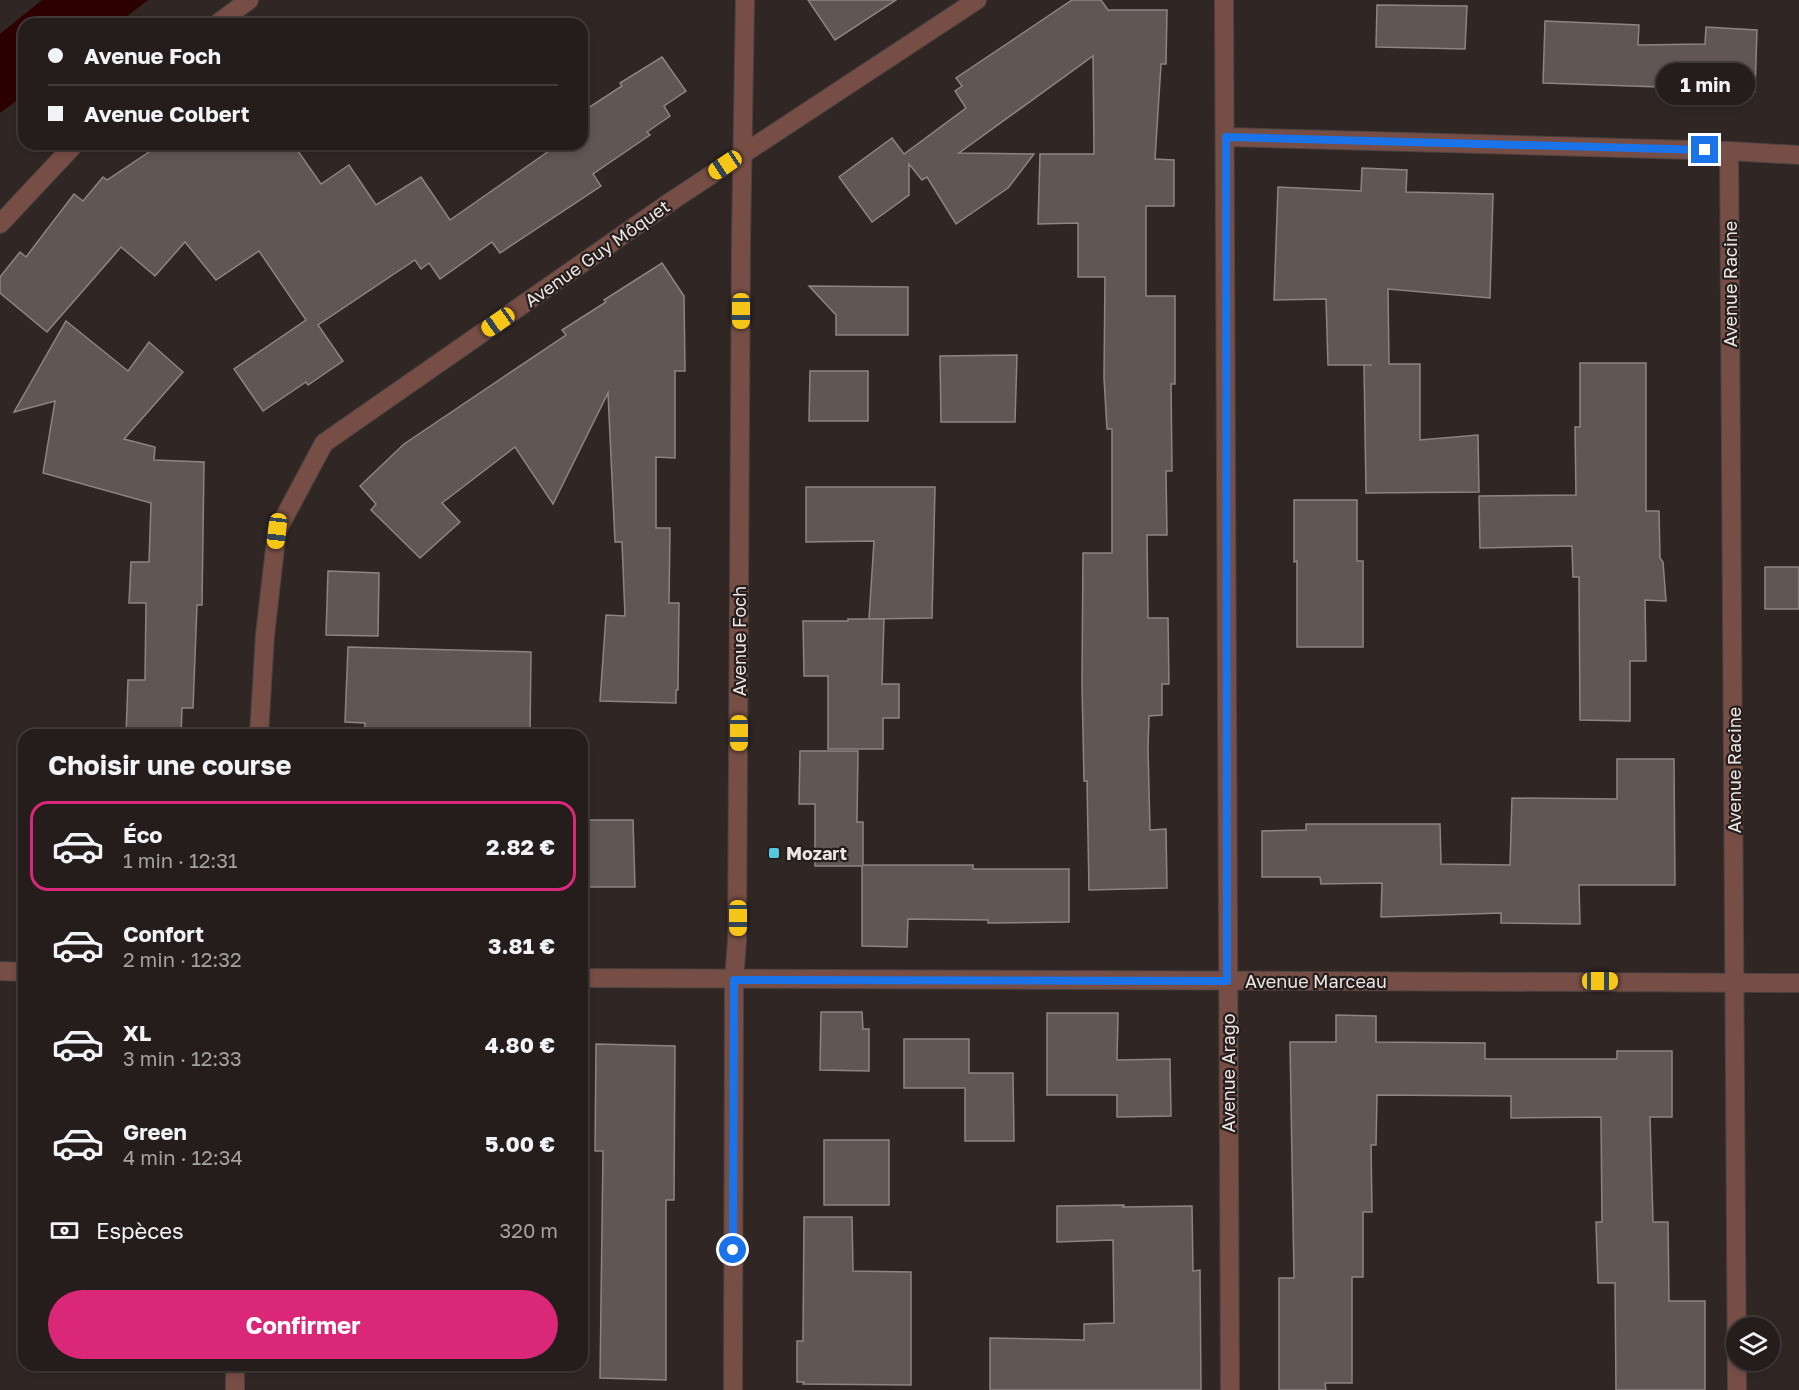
<!DOCTYPE html>
<html lang="fr">
<meta charset="utf-8">
<style>
body{margin:0;font-family:"Golos Text",sans-serif;background:#2c2625;color:#f1f3f6;height:100vh;display:flex;flex-direction:column;font-size:22px;white-space:nowrap}
*{box-sizing:border-box;margin:0}
p{font-size:20px;color:#a3a2a3}
.icon{flex:none;width:33px;height:33px;fill:none;stroke:currentColor;stroke-width:2;stroke-linecap:round;stroke-linejoin:round}
.map{position:relative;flex:1;overflow:hidden}
.sheet{position:absolute;left:18px;top:729px;width:570px;height:642px;display:flex;flex-direction:column;background:#241d1c;border-radius:18px;box-shadow:0 3px 9px #0003,0 0 0 2px #413b3b}
.sheet>*{flex:none}
.banner{position:absolute;left:18px;top:18px;width:570px;height:132px;border-radius:18px;box-shadow:0 3px 9px #0003,0 0 0 2px #413b3b;display:grid;align-content:center;height:132px;padding:0 30px;background:#241d1c}
.controls{position:absolute;left:1726px;top:1317px;display:grid;gap:12px}
.controls a{display:grid;place-items:center;width:54px;height:54px;border-radius:50%;background:#241d1c;box-shadow:0 3px 9px #0003,0 0 0 2px #413b3b;font-size:30px}
.end{position:absolute;width:27px;height:27px;margin:-14px;border:8px solid #1a73e8;background:#fff;box-shadow:0 0 0 3px #fff}
.from{border-radius:50%}
.bubble{position:absolute;height:42px;border-radius:21px;background:#241d1c;box-shadow:0 3px 9px #0003,0 0 0 2px #413b3b;font-size:20px;font-weight:700;line-height:42px;text-align:center}
.car{position:absolute;width:18px;height:36px;margin:-18px -9px;border-radius:8px;box-shadow:0 0 4px 2px #0007;background:linear-gradient(#f5c518 24%,#345 0 40%,#f5c518 0 76%,#345 0 86%,#f5c518 0)}
.banner b{display:flex;align-items:center;gap:21px;height:57px;font-size:22px}
.banner b+b{border-top:2px solid #413b3b}
.banner i{width:15px;height:15px;background:#f1f3f6}
ul{padding:0;list-style:none}
li{display:flex;align-items:center;gap:18px;height:90px;margin:0 12px 9px;padding:0 18px;border:3px solid transparent;border-radius:18px}
li div{flex:1}
li b{display:block;font-size:22px}
li em{font-style:normal;font-weight:700}
li.on{border-color:#db2777}
li>.icon{width:54px;height:54px;stroke-width:1.5}
h2{padding:0 30px;font-size:27px;line-height:72px}
.pay{display:flex;align-items:center;gap:15px;height:66px;padding:0 30px;font-size:22px}
.pay p{margin-inline-start:auto}
.cta{display:flex;gap:12px;margin-top:auto;padding:12px 30px}
.cta a{flex:1;height:69px;border-radius:36px;background:#db2777;color:#fff;font-size:24px;font-weight:700;line-height:69px;text-align:center}
.map>svg:first-child{display:block}
.water{fill:#2d0000}
.building{fill:#605654;stroke:#8f8482;stroke-width:1.5}
.lines{fill:none;stroke-linecap:round;stroke-linejoin:round}
.minor-casing{stroke:#4a4240;stroke-width:20}
.minor{stroke:#774e46;stroke-width:18}
.route{stroke:#1a73e8;stroke-width:8}
.poi-dot{fill:#55cadf;stroke:#261e1c;stroke-width:2}
.labels{text-anchor:middle;dominant-baseline:central;stroke-width:4.5;stroke-linejoin:round;paint-order:stroke}
.street-label{font-size:18px;fill:#ebe5e4;stroke:#261e1c}
.poi-label{font-size:18px;font-weight:bold;fill:#ebe5e4;stroke:#261e1c;text-anchor:start}
</style>
<div class="map">
<svg width="1799" height="1390" viewBox="0 0 1799 1390">
<rect width="100%" height="100%" fill="#302725"/>
<!-- water -->
<polygon class="water" points="42,0 148,0 117,24 24,24 24,95 0,113 0,34"/>
<!-- building -->
<g class="building">
<polygon points="808,0 896,0 835,40"/>
<polygon points="1072,0 1101,0 1108,10 1167,10 1166,64 1161,64 1155,159 1174,160 1174,206 1146,206 1146,296 1175,296 1175,384 1171,384 1172,471 1166,471 1167,535 1147,535 1148,618 1168,618 1169,684 1162,684 1162,715 1149,716 1148,749 1150,830 1166,829 1167,888 1089,890 1087,781 1084,781 1082,684 1083,553 1112,553 1112,429 1107,429 1104,378 1105,277 1078,277 1078,223 1038,224 1040,154 1094,154 1093,56 959,153 1034,154 1008,188 956,224 927,177 922,180 909,164 909,195 872,222 839,177 892,138 904,154 966,108 955,91 962,86 956,78"/>
<polygon points="1377,5 1467,6 1465,49 1376,47"/>
<polygon points="1545,21 1639,25 1638,45 1705,44 1706,27 1757,30 1755,92 1735,90 1736,95 1689,93 1689,88 1543,83"/>
<polygon points="662,57 686,91 664,106 670,116 647,132 650,135 593,174 601,186 500,253 492,242 440,279 429,263 421,269 415,260 318,325 343,361 308,385 306,382 263,411 234,369 306,320 259,251 216,280 185,242 155,276 121,247 47,332 0,293 0,277 20,252 26,257 74,194 83,201 103,177 107,180 161,144 293,144 321,184 349,165 376,205 421,177 450,220 559,144 582,144 582,112 622,86 620,83"/>
<polygon points="1362,168 1407,170 1406,192 1493,194 1490,298 1388,289 1389,364 1420,364 1420,440 1478,435 1479,492 1366,493 1364,365 1372,365 1328,365 1326,299 1274,300 1278,187 1361,191"/>
<polygon points="662,263 684,296 685,371 675,371 675,458 656,457 656,528 670,528 669,603 679,603 678,690 676,690 676,703 600,701 606,615 625,616 622,542 615,542 608,393 553,504 515,447 442,503 460,522 420,558 371,510 376,504 360,486 404,444 566,335 562,330 606,302 604,300"/>
<polygon points="809,286 908,287 908,335 836,335 836,315"/>
<polygon points="66,321 128,371 149,342 183,372 124,439 155,447 154,460 204,462 202,605 197,605 193,708 182,708 181,735 126,735 128,680 145,680 146,603 129,603 131,562 149,562 151,503 43,473 55,401 14,412"/>
<polygon points="1017,355 1015,422 941,422 940,356"/>
<polygon points="1580,363 1646,363 1646,511 1659,511 1660,558 1663,562 1666,601 1645,600 1646,661 1630,661 1630,721 1580,720 1579,577 1573,577 1572,546 1480,548 1479,496 1576,495 1575,427 1580,427"/>
<polygon points="810,371 868,371 868,421 809,421"/>
<polygon points="806,487 935,487 932,618 869,619 874,541 806,542"/>
<polygon points="1294,500 1357,500 1357,561 1363,561 1363,647 1297,647 1297,561 1294,562"/>
<rect x="1765" y="567" width="34" height="42"/>
<polygon points="328,571 379,573 378,636 326,635"/>
<polygon points="848,619 884,619 882,684 899,684 899,718 883,718 883,749 828,749 828,676 804,676 803,621 848,621"/>
<polygon points="348,647 531,652 530,735 364,735 365,723 345,722"/>
<polygon points="800,751 858,751 857,822 863,822 863,865 973,865 973,869 1069,869 1069,922 988,923 988,920 908,919 907,947 862,946 862,866 815,866 815,804 799,804"/>
<polygon points="1617,759 1674,759 1675,885 1579,885 1580,924 1501,923 1501,913 1381,917 1382,883 1321,884 1320,877 1262,877 1262,831 1306,830 1306,824 1440,824 1441,864 1510,865 1512,798 1617,799"/>
<polygon points="582,820 633,820 635,887 582,887"/>
<polygon points="821,1012 862,1012 863,1029 869,1029 869,1071 820,1070"/>
<polygon points="1047,1013 1118,1013 1117,1060 1170,1059 1171,1116 1117,1117 1117,1095 1047,1095"/>
<polygon points="1336,1015 1376,1016 1376,1042 1485,1043 1485,1059 1617,1059 1617,1051 1672,1051 1672,1117 1650,1117 1653,1222 1668,1222 1669,1301 1705,1301 1705,1390 1616,1390 1615,1283 1598,1283 1596,1222 1602,1222 1601,1117 1511,1118 1511,1096 1377,1095 1376,1145 1371,1145 1372,1212 1363,1212 1363,1277 1352,1277 1352,1383 1325,1383 1326,1390 1279,1390 1279,1278 1294,1278 1290,1042 1336,1042"/>
<polygon points="904,1039 969,1039 969,1073 1013,1073 1014,1141 965,1141 965,1088 904,1088"/>
<polygon points="596,1044 675,1046 674,1200 666,1200 666,1380 600,1378 603,1151 595,1151"/>
<rect x="824" y="1140" width="65" height="65"/>
<polygon points="1124,1205 1123,1207 1192,1206 1193,1271 1200,1270 1201,1390 990,1390 990,1338 1084,1340 1084,1324 1114,1323 1113,1240 1057,1242 1057,1206"/>
<polygon points="804,1217 852,1217 853,1271 911,1272 911,1385 803,1384 804,1382 797,1382 797,1341 803,1341"/>
</g>
<g class="lines">
<defs>
<g id="minor">
<polyline points="1224,0 1230,1390"/>
<polyline points="217,24 249,0"/>
<polyline points="1226,137 1729,151 1799,155"/>
<polyline points="1729,151 1737,1390"/>
<polyline points="0,224 75,144"/>
<polyline points="259,735 265,635 277,531 324,443 673,200 977,0"/>
<polyline points="0,971 24,972"/>
<polyline points="582,978 1799,983"/>
<polyline points="235,1390 235,1365"/>
<polyline points="733,1390 734,980 737,941 741,240 745,0"/>
</g>
</defs>
<!-- minor casing -->
<use href="#minor" class="minor-casing"/>
<!-- minor -->
<use href="#minor" class="minor"/>
</g>
<g class="lines">
<!-- route -->
<polyline class="route" points="733,1250 734,980 1227,981 1226,137 1705,150"/>
</g>
<!-- markers -->
<rect class="poi-dot" x="768" y="847" width="12" height="12" rx="3"/>
<g class="labels">
<!-- street labels -->
<g class="street-label">
<text transform="translate(597 253) rotate(-35)">Avenue Guy Môquet</text>
<text transform="translate(1730 284) rotate(-90)">Avenue Racine</text>
<text transform="translate(739 641) rotate(-90)">Avenue Foch</text>
<text transform="translate(1734 770) rotate(-90)">Avenue Racine</text>
<text x="1316" y="981">Avenue Marceau</text>
<text transform="translate(1228 1073) rotate(-90)">Avenue Arago</text>
</g>
<!-- poi labels -->
<g class="poi-label">
<text x="786" y="853">Mozart</text>
</g>
</g>
</svg>
<div class="controls">
<a><svg class="icon" aria-label="layers" viewBox="0 0 24 24"><path d="M12 4l9 5-9 5-9-5zM3 14l9 5 9-5"/></svg></a>
</div>
<i class="end from" style="left:733px;top:1250px"></i>
<i class="end" style="left:1705px;top:150px"></i>
<div class="bubble" style="left:1656px;top:63px;width:99px">1 min</div>
<i class="car" style="left:725px;top:165px;rotate:236deg"></i>
<i class="car" style="left:741px;top:311px;rotate:180deg"></i>
<i class="car" style="left:498px;top:322px;rotate:235deg"></i>
<i class="car" style="left:277px;top:531px;rotate:187deg"></i>
<i class="car" style="left:739px;top:733px;rotate:180deg"></i>
<i class="car" style="left:738px;top:918px;rotate:180deg"></i>
<i class="car" style="left:1600px;top:981px;rotate:90deg"></i>
<div class="banner">
<b><i class="from"></i>Avenue Foch</b>
<b><i></i>Avenue Colbert</b>
</div>
<section class="sheet">
<h2>Choisir une course</h2>
<ul>
<li class="on"><svg class="icon" aria-label="car" viewBox="0 0 24 24"><path d="M5 17H2v-5l4-1 3-4h7l3 4 3 1v5h-3M9 17h6M6 11h13"/><circle cx="7" cy="17" r="2"/><circle cx="17" cy="17" r="2"/></svg><div><b>Éco</b><p>1 min · 12:31</p></div><em>2.82 €</em></li>
<li><svg class="icon" aria-label="car" viewBox="0 0 24 24"><path d="M5 17H2v-5l4-1 3-4h7l3 4 3 1v5h-3M9 17h6M6 11h13"/><circle cx="7" cy="17" r="2"/><circle cx="17" cy="17" r="2"/></svg><div><b>Confort</b><p>2 min · 12:32</p></div><em>3.81 €</em></li>
<li><svg class="icon" aria-label="car" viewBox="0 0 24 24"><path d="M5 17H2v-5l4-1 3-4h7l3 4 3 1v5h-3M9 17h6M6 11h13"/><circle cx="7" cy="17" r="2"/><circle cx="17" cy="17" r="2"/></svg><div><b>XL</b><p>3 min · 12:33</p></div><em>4.80 €</em></li>
<li><svg class="icon" aria-label="car" viewBox="0 0 24 24"><path d="M5 17H2v-5l4-1 3-4h7l3 4 3 1v5h-3M9 17h6M6 11h13"/><circle cx="7" cy="17" r="2"/><circle cx="17" cy="17" r="2"/></svg><div><b>Green</b><p>4 min · 12:34</p></div><em>5.00 €</em></li>
</ul>
<div class="pay"><svg class="icon" aria-label="cash" viewBox="0 0 24 24"><path d="M3 7h18v10H3z"/><circle cx="12" cy="12" r="2"/></svg>Espèces<p>320 m</p></div>
<div class="cta"><a>Confirmer</a></div>
</section>
</div>
